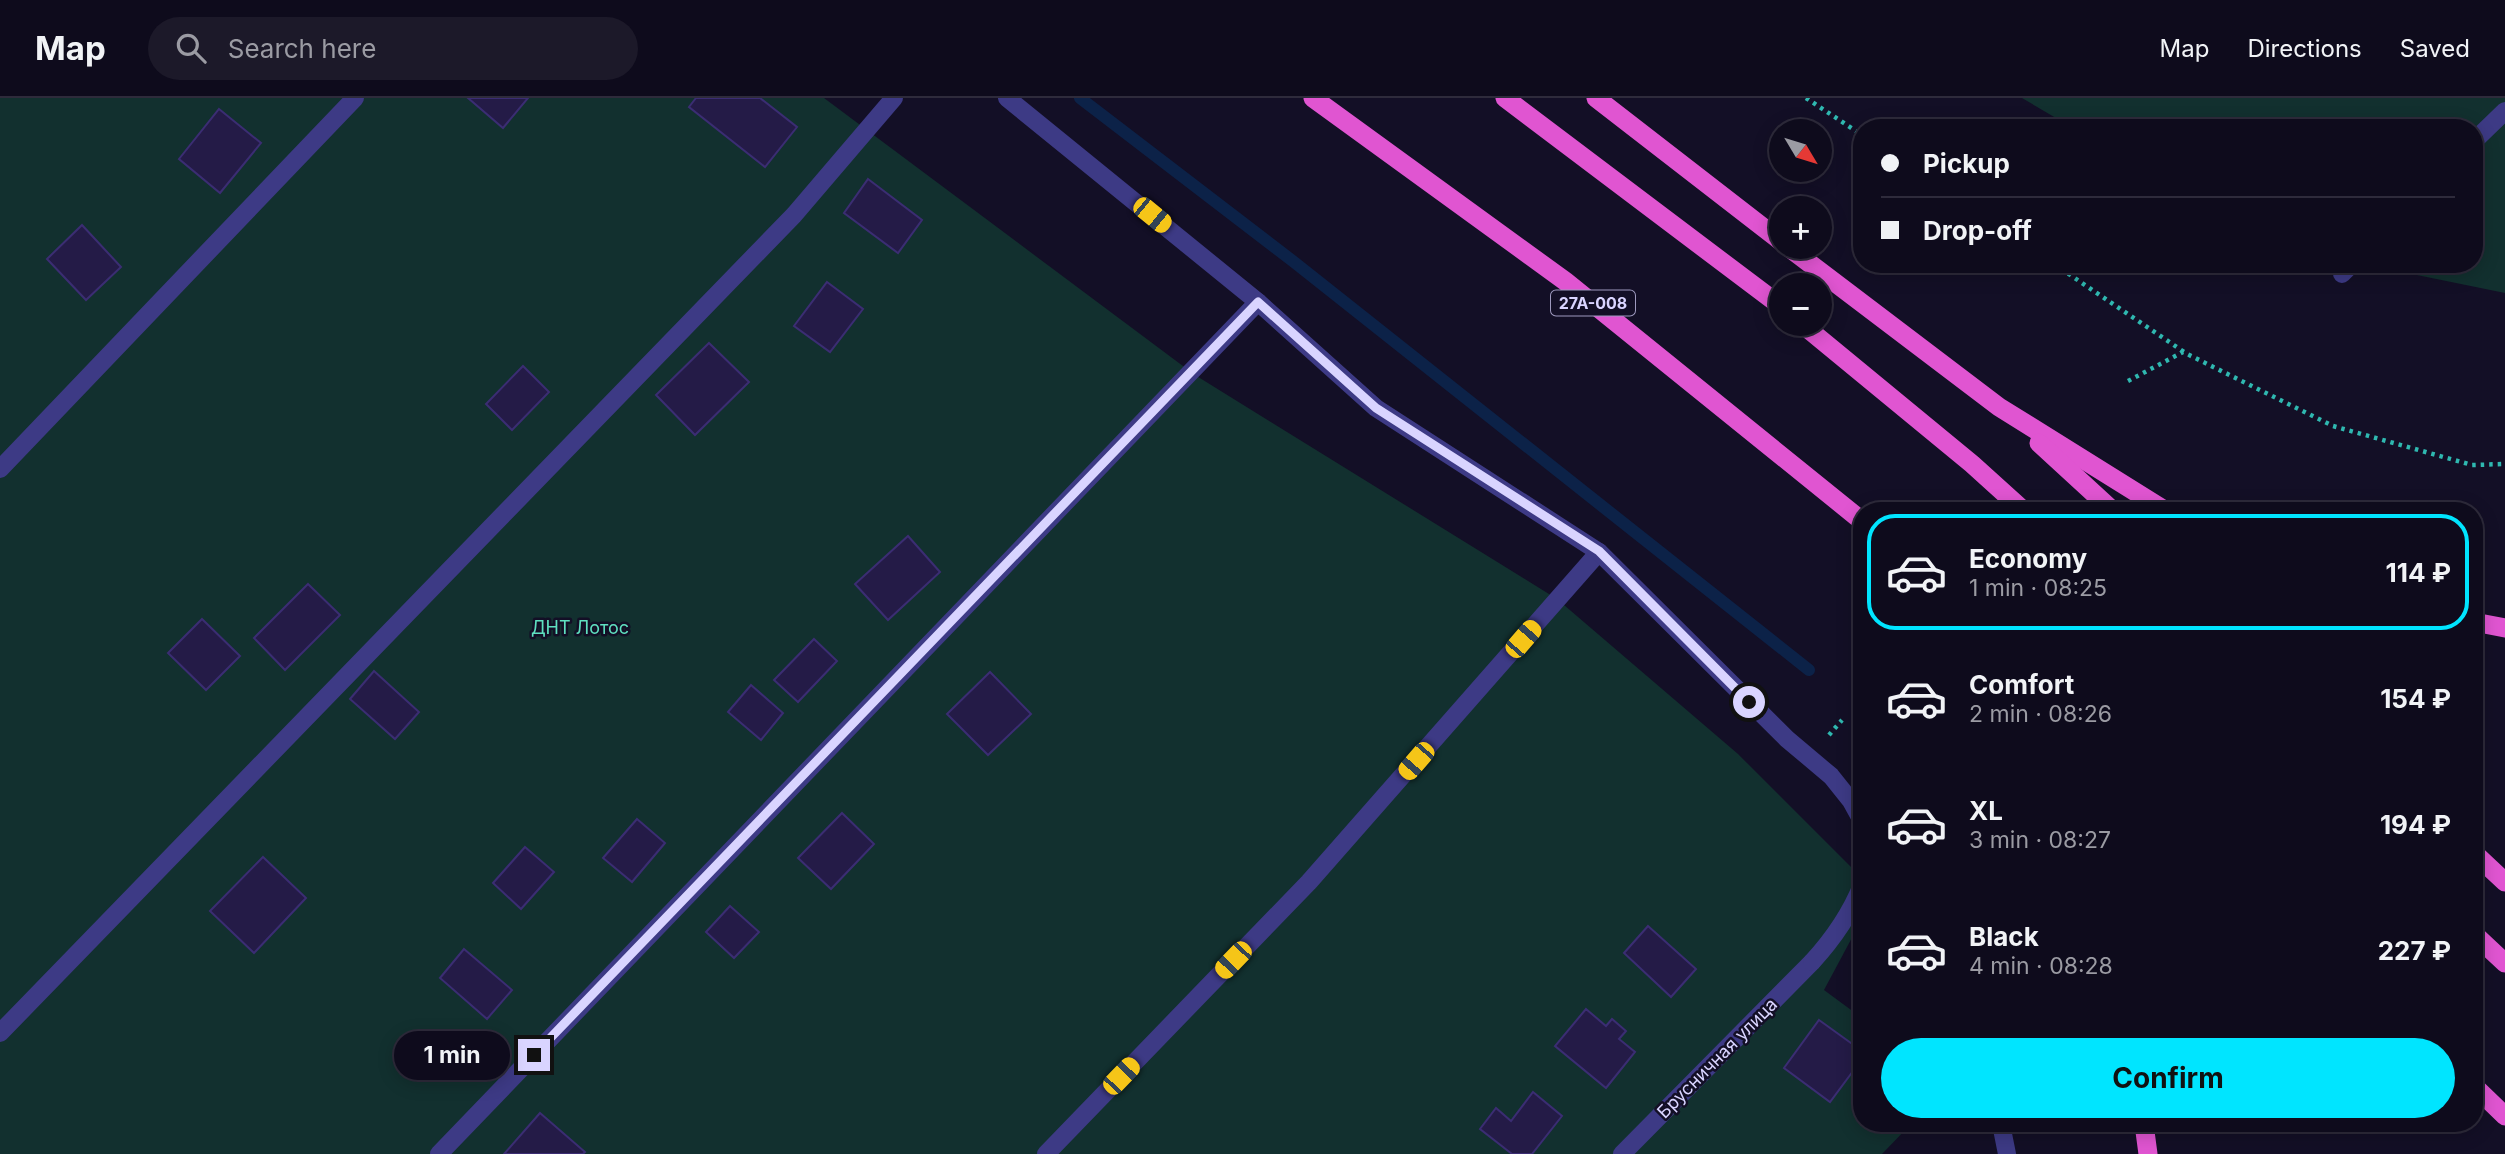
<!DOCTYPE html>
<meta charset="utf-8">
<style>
body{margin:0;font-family:Inter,sans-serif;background:#1c1929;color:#f1f3f6;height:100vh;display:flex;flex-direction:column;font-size:26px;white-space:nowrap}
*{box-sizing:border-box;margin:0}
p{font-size:23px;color:#9b9ba3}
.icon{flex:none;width:38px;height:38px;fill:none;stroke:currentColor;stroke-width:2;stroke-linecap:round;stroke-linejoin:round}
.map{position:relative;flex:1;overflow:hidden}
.details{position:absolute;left:1853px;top:404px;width:630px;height:630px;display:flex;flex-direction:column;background:#0e0b1c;border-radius:28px;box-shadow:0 4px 18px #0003,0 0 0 2px #2e2b3b}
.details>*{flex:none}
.top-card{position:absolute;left:1853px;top:21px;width:630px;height:154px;border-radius:28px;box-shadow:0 4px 18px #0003,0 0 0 2px #2e2b3b;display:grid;align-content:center;height:154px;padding:0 28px;background:#0e0b1c}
.needle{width:46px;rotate:128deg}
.fabs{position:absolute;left:1769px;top:21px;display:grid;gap:14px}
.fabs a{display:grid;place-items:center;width:63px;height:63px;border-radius:50%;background:#0e0b1c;box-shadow:0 4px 18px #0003,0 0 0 2px #2e2b3b;font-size:35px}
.end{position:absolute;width:32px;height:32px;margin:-16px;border:9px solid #d9d4ff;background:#111;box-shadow:0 0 0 4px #111}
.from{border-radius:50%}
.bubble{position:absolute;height:49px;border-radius:24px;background:#0e0b1c;box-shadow:0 4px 18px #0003,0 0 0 2px #2e2b3b;font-size:23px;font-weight:700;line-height:49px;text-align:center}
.car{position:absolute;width:21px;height:42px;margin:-21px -10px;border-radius:9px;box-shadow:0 0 5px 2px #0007;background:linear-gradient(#f5c518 24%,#345 0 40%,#f5c518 0 76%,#345 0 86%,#f5c518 0)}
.top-card b{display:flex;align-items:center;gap:24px;height:66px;font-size:26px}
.top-card b+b{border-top:2px solid #2e2b3b}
.top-card i{width:18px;height:18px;background:#f1f3f6}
ul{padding:12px 0 0;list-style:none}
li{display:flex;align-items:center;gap:21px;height:116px;margin:0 14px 10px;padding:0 14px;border:4px solid transparent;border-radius:28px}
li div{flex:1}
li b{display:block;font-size:26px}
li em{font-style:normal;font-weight:700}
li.on{border-color:#00e5ff}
li>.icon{width:63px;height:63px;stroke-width:1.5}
.cta{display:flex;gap:14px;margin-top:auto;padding:14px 28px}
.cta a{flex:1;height:80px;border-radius:42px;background:#00e5ff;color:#111;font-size:28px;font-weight:700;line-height:80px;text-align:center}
header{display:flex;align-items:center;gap:42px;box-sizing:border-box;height:98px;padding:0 35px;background:#0e0b1c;border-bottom:2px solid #2e2b3b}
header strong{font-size:33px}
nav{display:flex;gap:38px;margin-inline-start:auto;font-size:24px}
.search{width:490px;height:63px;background:#1c1929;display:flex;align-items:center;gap:18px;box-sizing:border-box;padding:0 24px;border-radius:38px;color:#9b9ba3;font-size:26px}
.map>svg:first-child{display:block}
.green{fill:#12302f}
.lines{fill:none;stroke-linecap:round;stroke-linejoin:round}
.stream{stroke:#0c2248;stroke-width:12}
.building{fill:#241b47;stroke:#3b2d73;stroke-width:2}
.path{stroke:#2fb8b0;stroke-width:4.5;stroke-dasharray:3.5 5;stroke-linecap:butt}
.service{stroke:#3d3a85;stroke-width:18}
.minor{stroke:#3d3a85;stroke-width:18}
.trunk{stroke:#e055d1;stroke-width:19}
.route{stroke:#d9d4ff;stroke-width:9}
.labels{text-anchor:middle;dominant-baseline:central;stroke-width:5;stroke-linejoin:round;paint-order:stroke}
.shield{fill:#130f26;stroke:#9e99be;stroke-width:2}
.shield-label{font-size:16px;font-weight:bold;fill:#d9d4ff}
.park-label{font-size:18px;fill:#5fe0c0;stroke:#130f26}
.street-label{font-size:18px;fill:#d9d4ff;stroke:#130f26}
</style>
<header>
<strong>Map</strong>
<div class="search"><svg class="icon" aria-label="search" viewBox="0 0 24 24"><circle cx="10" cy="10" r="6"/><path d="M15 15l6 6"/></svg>Search here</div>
<nav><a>Map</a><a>Directions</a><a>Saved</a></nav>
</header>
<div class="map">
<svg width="2505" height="1056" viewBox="0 0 2505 1056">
<rect width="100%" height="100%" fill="#130f26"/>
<!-- green -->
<g class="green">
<polygon points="0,0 824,0 1195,277 1557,501 1738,656 1862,780 1862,821 1824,892 1862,920 1862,1026 1911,1026 1882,1056 0,1056"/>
<polygon points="2022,0 2505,0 2505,195 2363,166 2474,166 2474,30 2073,30"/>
</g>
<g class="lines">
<!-- stream -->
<polyline class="stream" points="1080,0 1294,164 1809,572"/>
</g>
<!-- building -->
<g class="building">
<polygon points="468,0 528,0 503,30"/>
<polygon points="696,0 760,0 797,29 765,69 689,9"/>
<polygon points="219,11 261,45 220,95 179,61"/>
<polygon points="868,81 922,122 898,155 844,115"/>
<polygon points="82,127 121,169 86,202 47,161"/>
<polygon points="827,184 863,211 830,254 794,228"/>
<polygon points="709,245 749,284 695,337 656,297"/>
<polygon points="523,268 549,294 512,332 486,306"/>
<polygon points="908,438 940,474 888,522 855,486"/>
<polygon points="308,486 340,517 285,572 254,540"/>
<polygon points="202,521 240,558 206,592 168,555"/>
<polygon points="814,541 837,563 798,604 774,582"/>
<polygon points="374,573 419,614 395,641 350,601"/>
<polygon points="990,574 1031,616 988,657 947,616"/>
<polygon points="751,587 783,615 761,642 728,614"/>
<polygon points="842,715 874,746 831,791 798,760"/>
<polygon points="637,721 665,745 632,784 603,760"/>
<polygon points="525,749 554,774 521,811 493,785"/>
<polygon points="263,759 306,800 254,855 210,813"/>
<polygon points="730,808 759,834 734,860 706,834"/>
<polygon points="1648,828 1696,871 1671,899 1624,855"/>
<polygon points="464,851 512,892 487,921 440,880"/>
<polygon points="1586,911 1606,928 1612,921 1626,933 1619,941 1635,954 1606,990 1555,948"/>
<polygon points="1819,922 1862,953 1862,961 1830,1004 1784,970"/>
<polygon points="1533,994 1562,1018 1532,1056 1512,1056 1480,1031 1496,1010 1511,1023"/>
<polygon points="540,1015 585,1054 583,1056 504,1056"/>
</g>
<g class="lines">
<!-- path -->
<g class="path">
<polyline points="1806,0 1862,37"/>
<polyline points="2054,166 2184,254"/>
<polyline points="2128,283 2183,254 2333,328 2472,367 2505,366"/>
<polyline points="1829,637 1842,622"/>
</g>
<!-- service -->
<g class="service">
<polyline points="0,371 355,0"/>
<polyline points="0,935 794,117 894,0"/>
<polyline points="2001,1026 2007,1056"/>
<polyline points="439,1056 1258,204"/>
<polyline points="1046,1056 1309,784 1599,454"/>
<polyline points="1622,1056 1812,864"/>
</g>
<!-- minor -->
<g class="minor">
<polyline points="1007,0 1258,204 1376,310 1599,454 1787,641 1831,678 1851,703 1862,723"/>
<polyline points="2474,43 2505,13"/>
<polyline points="2342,176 2352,166"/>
<path d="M1812,864c22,-24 38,-47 50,-77"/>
</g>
<!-- trunk -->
<g class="trunk">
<polyline points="1313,0 1565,183 1862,423"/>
<polyline points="1505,0 1782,209"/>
<polyline points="1596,0 1782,144"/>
<polyline points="1788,149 1999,309 2166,413"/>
<polyline points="1802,226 1972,366 2024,413"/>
<polyline points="2039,345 2113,413"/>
<polyline points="2474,524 2505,530"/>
<polyline points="2474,755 2505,784"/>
<polyline points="2474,836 2505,865"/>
<polyline points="2474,988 2505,1018"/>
<polyline points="2144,1026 2148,1056"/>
</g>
</g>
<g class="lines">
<!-- route -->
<polyline class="route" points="534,957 1258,204 1376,310 1599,453 1749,604"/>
</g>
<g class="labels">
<!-- shield labels -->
<rect class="shield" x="1551" y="192.5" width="84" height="25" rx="5"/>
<g class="shield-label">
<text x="1593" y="205">27А-008</text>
</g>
<!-- park labels -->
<g class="park-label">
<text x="580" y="529">ДНТ Лотос</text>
</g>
<!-- street labels -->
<g class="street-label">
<text transform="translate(1717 960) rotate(-45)">Брусничная улица</text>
</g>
</g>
</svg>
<div class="fabs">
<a><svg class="needle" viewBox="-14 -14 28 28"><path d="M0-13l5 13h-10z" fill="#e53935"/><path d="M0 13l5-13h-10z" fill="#9b9ba3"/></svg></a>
<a>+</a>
<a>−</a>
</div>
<i class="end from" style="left:1749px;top:604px"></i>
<i class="end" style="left:534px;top:957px"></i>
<div class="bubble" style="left:394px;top:933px;width:116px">1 min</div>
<i class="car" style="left:1152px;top:117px;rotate:129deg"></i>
<i class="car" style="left:1523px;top:541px;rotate:41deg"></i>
<i class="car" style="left:1416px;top:663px;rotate:221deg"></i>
<i class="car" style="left:1233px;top:862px;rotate:224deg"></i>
<i class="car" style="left:1121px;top:978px;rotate:44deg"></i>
<div class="top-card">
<b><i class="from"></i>Pickup</b>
<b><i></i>Drop-off</b>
</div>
<section class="details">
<ul>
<li class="on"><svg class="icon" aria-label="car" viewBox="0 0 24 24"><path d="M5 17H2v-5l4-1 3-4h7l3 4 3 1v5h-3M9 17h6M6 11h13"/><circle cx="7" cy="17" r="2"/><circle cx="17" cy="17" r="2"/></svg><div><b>Economy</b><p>1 min · 08:25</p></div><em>114 ₽</em></li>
<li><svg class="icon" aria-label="car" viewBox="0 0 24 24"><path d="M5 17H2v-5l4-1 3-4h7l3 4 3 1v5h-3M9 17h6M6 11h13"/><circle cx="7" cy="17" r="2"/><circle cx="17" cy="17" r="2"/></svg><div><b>Comfort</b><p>2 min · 08:26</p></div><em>154 ₽</em></li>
<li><svg class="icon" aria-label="car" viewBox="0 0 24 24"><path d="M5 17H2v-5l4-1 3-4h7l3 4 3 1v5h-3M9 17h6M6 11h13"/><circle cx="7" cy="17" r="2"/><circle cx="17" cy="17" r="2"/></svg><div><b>XL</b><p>3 min · 08:27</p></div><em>194 ₽</em></li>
<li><svg class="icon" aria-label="car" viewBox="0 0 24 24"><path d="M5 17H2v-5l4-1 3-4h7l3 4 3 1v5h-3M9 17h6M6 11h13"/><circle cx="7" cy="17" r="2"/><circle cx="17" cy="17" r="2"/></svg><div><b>Black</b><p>4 min · 08:28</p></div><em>227 ₽</em></li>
</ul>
<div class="cta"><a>Confirm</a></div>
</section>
</div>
